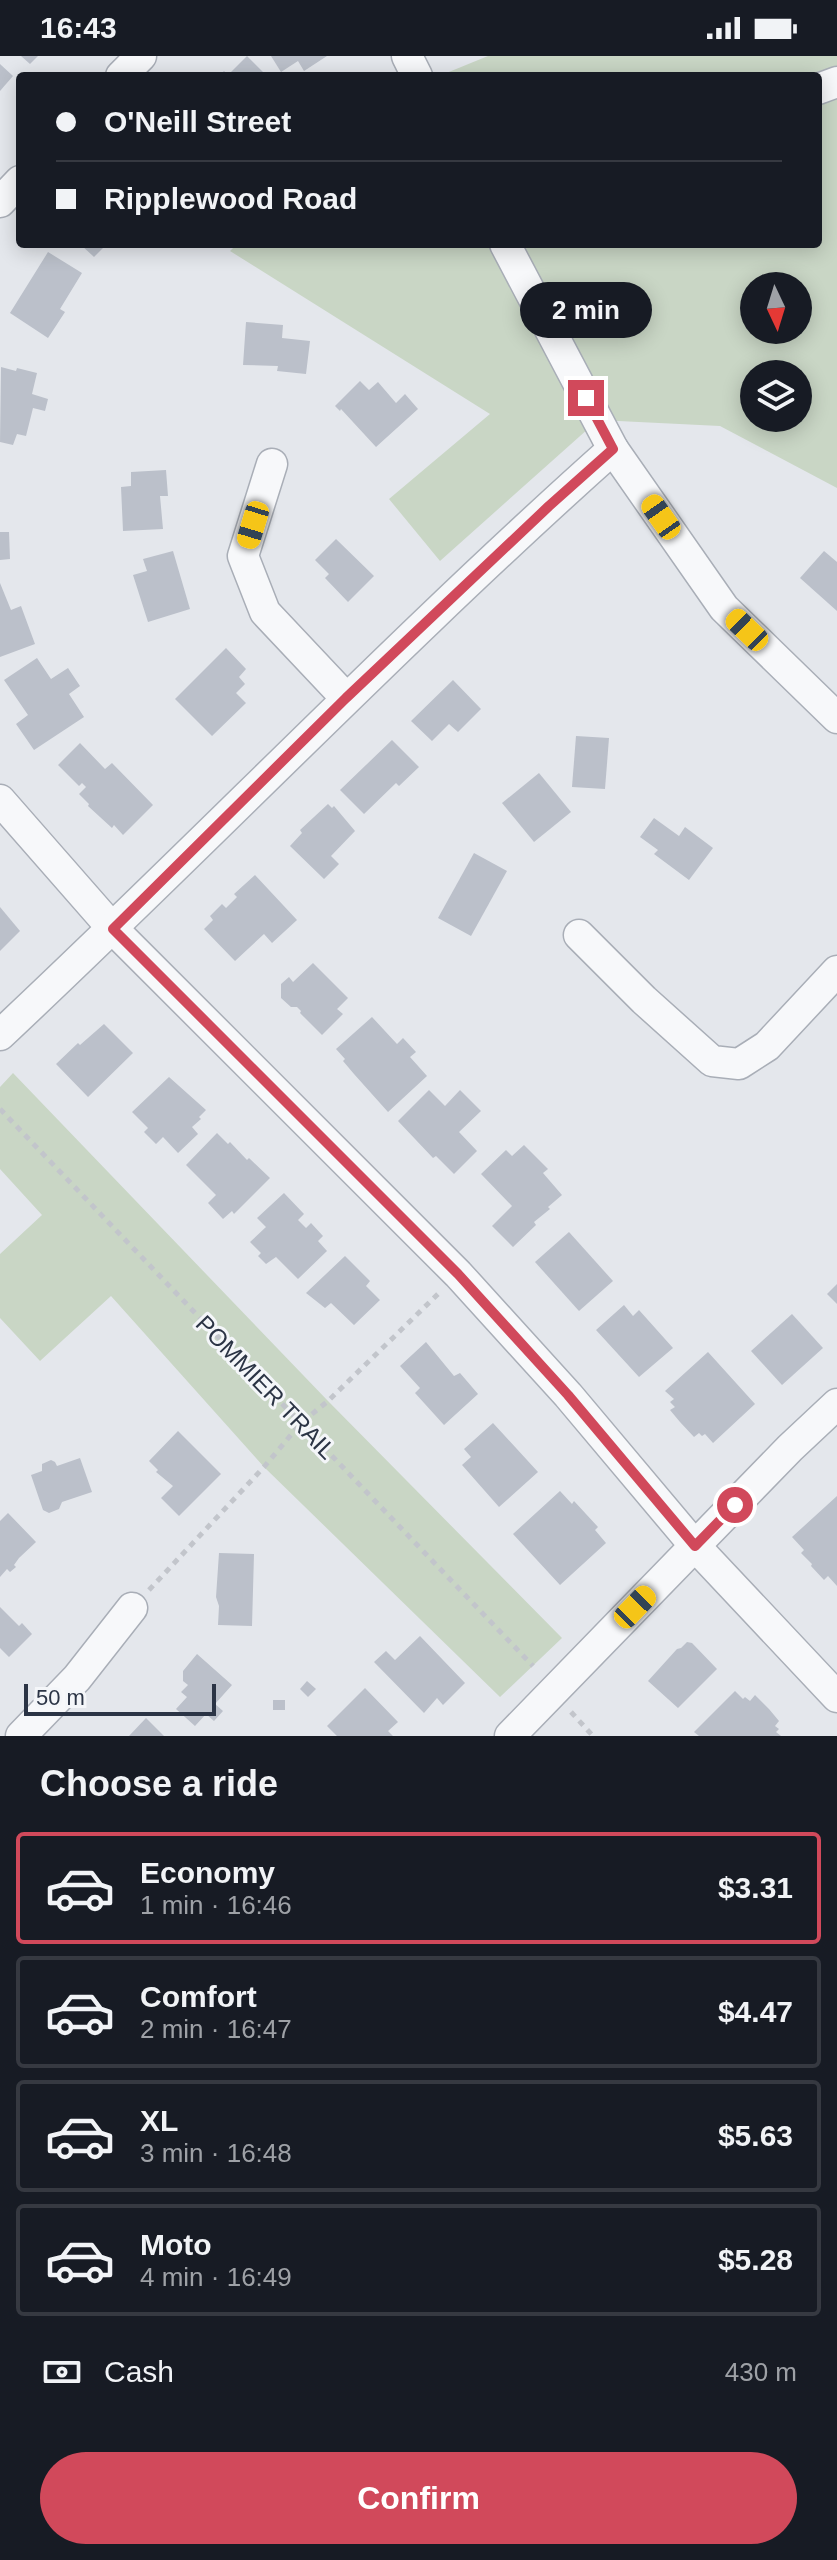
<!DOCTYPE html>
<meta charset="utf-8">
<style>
body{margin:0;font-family:Helvetica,sans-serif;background:#20242c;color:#f1f3f6;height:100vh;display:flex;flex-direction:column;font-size:30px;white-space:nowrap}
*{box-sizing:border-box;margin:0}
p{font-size:26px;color:#9ea1a6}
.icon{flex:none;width:44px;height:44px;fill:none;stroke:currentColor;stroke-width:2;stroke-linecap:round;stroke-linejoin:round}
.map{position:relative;height:1680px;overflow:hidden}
.details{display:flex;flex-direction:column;background:#171b24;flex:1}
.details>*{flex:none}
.banner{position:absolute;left:16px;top:16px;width:806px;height:176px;border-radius:8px;box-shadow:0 4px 20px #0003;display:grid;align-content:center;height:176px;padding:0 40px;background:#171b24}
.needle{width:52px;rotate:176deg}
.fabs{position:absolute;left:740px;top:216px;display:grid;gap:16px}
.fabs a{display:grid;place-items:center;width:72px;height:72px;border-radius:50%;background:#171b24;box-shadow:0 4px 20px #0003;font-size:40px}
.scale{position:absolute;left:24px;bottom:20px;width:192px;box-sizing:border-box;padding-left:8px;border:4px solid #2b3445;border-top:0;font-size:22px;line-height:28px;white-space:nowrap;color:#2b3445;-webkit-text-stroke:6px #f4f6f9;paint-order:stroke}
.end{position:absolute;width:36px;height:36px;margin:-18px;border:10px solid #d1495b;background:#fff;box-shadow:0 0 0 4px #fff}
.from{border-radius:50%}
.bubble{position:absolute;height:56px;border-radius:28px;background:#171b24;box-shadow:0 4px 20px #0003;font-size:26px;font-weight:600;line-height:56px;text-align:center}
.car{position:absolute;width:24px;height:48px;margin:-24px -12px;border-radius:10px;box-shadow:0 0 6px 2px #0007;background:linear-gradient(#f5c518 24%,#345 0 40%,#f5c518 0 76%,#345 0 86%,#f5c518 0)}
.banner b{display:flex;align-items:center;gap:28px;height:76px;font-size:30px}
.banner b+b{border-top:2px solid #363941}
.banner i{width:20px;height:20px;background:#f1f3f6}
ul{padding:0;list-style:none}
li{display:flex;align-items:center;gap:24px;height:112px;margin:0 16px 12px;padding:0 24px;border:4px solid #363941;border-radius:8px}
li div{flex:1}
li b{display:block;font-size:30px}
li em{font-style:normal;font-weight:600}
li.active{border-color:#d1495b}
li>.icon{width:72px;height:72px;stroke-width:1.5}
h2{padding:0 40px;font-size:36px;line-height:96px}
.pay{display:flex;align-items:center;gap:20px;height:88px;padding:0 40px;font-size:30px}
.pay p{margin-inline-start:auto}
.cta{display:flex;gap:16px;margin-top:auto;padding:16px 40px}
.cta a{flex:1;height:92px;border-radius:48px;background:#d1495b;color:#fff;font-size:32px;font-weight:600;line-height:92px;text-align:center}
.status{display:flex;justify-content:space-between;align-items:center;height:56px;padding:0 40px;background:#171b24;direction:ltr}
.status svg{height:22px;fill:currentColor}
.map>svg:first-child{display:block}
.green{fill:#c9d6c5;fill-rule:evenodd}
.building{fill:#bbc0ca}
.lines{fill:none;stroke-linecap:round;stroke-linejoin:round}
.minor-casing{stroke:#a9aeb7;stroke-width:33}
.path{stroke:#c2c5cb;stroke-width:5;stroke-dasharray:6 6;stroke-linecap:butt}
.minor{stroke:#f7f8fa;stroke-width:30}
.route{stroke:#d1495b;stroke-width:10}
.labels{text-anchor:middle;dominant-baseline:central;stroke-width:6;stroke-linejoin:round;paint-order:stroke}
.street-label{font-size:24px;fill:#2b3445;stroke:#f4f6f9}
</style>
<div class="status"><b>16:43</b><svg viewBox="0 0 49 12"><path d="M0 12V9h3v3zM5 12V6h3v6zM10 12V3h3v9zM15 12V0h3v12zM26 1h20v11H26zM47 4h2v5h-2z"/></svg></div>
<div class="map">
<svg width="837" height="1680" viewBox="0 0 837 1680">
<rect width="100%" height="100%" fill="#e4e7ec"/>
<!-- green -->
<g class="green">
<path d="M488,0h349v432l-117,-62 -122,-6 -158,141 -51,-62 101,-85 -260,-163 7,-7h581v-168h-379zM754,230h44v44h-44zM754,318h44v44h-44z"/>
<polygon points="13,1017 328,1345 562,1582 500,1641 264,1411 111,1240 40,1305 0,1262 0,1198 42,1159 0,1113 0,1031"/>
</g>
<!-- building -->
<g class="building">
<polygon points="21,0 38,0 30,8"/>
<polygon points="247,0 267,20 219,20 224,15 228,19"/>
<polygon points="271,0 327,0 304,15 298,5 281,16"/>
<polygon points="0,8 13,20 0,35"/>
<polygon points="80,188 107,188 94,201"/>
<polygon points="48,196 82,217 60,253 65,256 48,282 10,257"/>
<polygon points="246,266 283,269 282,282 310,285 306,318 277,315 278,310 243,309"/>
<polygon points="1,311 16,315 17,312 37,317 32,338 48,343 45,355 33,352 26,380 17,378 13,389 0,386"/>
<polygon points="360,325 369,334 378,326 396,347 405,338 418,353 376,391 341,353 340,355 335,350"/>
<polygon points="166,414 168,440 160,440 163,473 123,475 121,431 131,430 131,416"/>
<polygon points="0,476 9,476 10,503 0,504"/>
<polygon points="336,483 374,520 348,546 325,522 329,518 315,504"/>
<polygon points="173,495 190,553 148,566 133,519 147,515 143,503"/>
<polygon points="824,495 837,506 837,555 800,522"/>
<polygon points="0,527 11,554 21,550 35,588 0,601"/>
<polygon points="226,592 246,613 239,621 245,628 236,637 246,647 212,680 175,643"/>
<polygon points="37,602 51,623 68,612 80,630 69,638 84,661 34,694 16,668 28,659 4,624"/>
<polygon points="453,624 481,653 458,676 449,668 432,685 411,665"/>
<polygon points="576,680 609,682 605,733 572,731"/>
<polygon points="392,684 419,711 399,730 396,727 364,758 340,734"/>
<polygon points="80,687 105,713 112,707 153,749 123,779 114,769 112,772 88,750 89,748 79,738 86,731 82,727 79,730 58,709"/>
<polygon points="539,717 571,756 534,786 502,747"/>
<polygon points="328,748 332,752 334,750 355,775 331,800 339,808 324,823 290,790 302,777 300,774"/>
<polygon points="654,762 679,780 685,771 713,792 689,824 654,798 658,794 640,781"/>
<polygon points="474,797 507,815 471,880 438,862"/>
<polygon points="255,819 297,864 272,887 264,878 235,905 204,873 213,864 210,860 222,848 226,852 237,841 234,838"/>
<polygon points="0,851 20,875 0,895"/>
<polygon points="313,907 348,942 337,953 343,958 322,979 300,957 301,955 297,951 291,951 281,942 281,928 289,921 293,926"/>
<polygon points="372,961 397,988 403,982 416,996 410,1001 427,1020 388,1056 354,1018 343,1005 345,1003 336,993"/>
<polygon points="104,968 133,997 88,1041 56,1008 78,987 80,989"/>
<polygon points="169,1021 206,1054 199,1061 201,1063 192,1071 198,1078 178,1097 163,1081 156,1088 144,1076 148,1072 132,1056"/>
<polygon points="429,1034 445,1050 460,1034 481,1055 459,1076 477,1095 454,1118 436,1100 433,1102 398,1065"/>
<polygon points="217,1077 228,1088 230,1086 247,1104 249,1102 270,1122 234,1158 232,1155 223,1163 208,1147 216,1139 186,1109"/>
<polygon points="524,1089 548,1113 543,1117 562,1139 548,1151 550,1153 534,1166 536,1169 513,1191 492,1170 512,1150 481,1118 506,1094 512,1100"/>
<polygon points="284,1137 304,1158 298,1164 306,1172 311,1167 323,1180 318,1185 327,1195 298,1223 276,1201 266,1208 258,1200 261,1197 250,1186 266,1171 257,1162"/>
<polygon points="569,1176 613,1225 579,1255 535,1206"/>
<polygon points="345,1200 370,1225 366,1230 380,1244 354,1269 331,1247 325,1252 306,1237"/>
<polygon points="837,1228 837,1248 827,1238"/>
<polygon points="624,1249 633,1260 639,1254 673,1292 639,1321 596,1274"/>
<polygon points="792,1258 823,1292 782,1329 751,1295"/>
<polygon points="426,1286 454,1320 460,1317 478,1338 444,1369 415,1337 420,1332 400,1310"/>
<polygon points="708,1296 755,1348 713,1387 705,1378 702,1380 699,1377 694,1381 680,1366 670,1354 675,1351 670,1346 674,1343 665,1335"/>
<polygon points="493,1367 538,1416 499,1451 462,1409 471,1401 464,1393"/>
<polygon points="178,1375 221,1418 179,1460 161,1442 173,1430 156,1416 158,1414 149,1405"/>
<polygon points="80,1402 92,1436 62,1446 59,1453 49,1457 43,1454 31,1419 42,1415 42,1408 51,1404 55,1406 57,1410"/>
<polygon points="560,1435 572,1448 574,1445 598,1471 595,1474 606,1487 560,1529 513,1478"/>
<polygon points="837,1440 837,1530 828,1520 824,1524 811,1510 812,1508 801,1497 804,1494 792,1481"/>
<polygon points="8,1457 36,1486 19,1502 14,1509 16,1511 10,1516 7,1513 0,1521 0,1465"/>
<polygon points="219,1497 254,1498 252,1570 218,1569 219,1550 216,1541"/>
<polygon points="0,1551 19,1570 22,1567 32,1578 9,1601 0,1592"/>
<polygon points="420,1580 465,1627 443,1649 437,1642 424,1657 374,1606 386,1595 395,1604"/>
<polygon points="687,1586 692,1587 717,1613 678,1652 648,1625 677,1593 681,1592"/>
<polygon points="197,1598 232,1629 215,1648 223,1655 214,1665 206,1658 195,1670 176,1653 187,1641 181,1636 188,1629 183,1625 183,1615"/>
<polygon points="307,1625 316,1633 308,1641 300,1633"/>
<polygon points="365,1632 398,1666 388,1675 393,1680 337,1680 327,1670"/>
<polygon points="735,1635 743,1643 745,1641 750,1645 755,1639 769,1653 779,1665 775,1670 779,1673 776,1676 781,1680 699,1680 694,1676"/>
<rect x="273" y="1644" width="12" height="10"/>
<polygon points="146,1662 164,1680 129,1680"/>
</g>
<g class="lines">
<defs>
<g id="minor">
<polyline points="407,0 417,20"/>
<polyline points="121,20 141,0"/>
<polyline points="818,33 837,26"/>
<polyline points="0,146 20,125"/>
<polyline points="505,188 613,393 724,552 837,662"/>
<polyline points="272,408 243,500 265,556 346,642"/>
<polyline points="0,744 113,873 458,1218 568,1339 695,1490 837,1641"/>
<polyline points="579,879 644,944 712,1005 739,1008 767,990 837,915"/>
<path d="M0,979c206,-193 402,-398 613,-586"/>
<polyline points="21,1680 77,1622 132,1552"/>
<polyline points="510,1680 790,1392 837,1348"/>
</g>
</defs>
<!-- minor casing -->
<use href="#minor" class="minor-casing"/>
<!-- path -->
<g class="path">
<polyline points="0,1053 533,1610"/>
<polyline points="149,1534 264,1411 301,1367 328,1345 438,1238"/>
<polyline points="571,1656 593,1680"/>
</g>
<!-- minor -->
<use href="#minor" class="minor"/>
</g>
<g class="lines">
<!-- route -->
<polyline class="route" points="586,342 613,393 549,450 346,642 113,873 458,1218 568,1339 695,1490 735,1449"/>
</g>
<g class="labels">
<!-- street labels -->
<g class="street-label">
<text transform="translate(266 1331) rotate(46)">POMMIER TRAIL</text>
</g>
</g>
</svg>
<div class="fabs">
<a><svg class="needle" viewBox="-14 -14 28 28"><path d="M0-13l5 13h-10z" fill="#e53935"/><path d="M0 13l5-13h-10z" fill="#9ea1a6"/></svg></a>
<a><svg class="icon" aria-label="layers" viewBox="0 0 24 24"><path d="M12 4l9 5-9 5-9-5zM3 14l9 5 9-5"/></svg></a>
</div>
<div class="scale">50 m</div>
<i class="end from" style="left:735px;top:1449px"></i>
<i class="end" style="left:586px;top:342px"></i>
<div class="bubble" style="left:520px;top:226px;width:132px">2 min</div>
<i class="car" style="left:661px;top:461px;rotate:325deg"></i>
<i class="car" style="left:253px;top:469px;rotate:197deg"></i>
<i class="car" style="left:747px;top:574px;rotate:314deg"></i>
<i class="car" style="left:635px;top:1551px;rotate:44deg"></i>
<div class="banner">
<b><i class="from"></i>O'Neill Street</b>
<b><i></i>Ripplewood Road</b>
</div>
</div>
<section class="details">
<h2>Choose a ride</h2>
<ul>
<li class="active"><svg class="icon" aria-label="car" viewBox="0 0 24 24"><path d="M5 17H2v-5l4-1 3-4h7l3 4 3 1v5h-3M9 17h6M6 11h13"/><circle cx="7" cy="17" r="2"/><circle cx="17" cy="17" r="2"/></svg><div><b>Economy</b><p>1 min · 16:46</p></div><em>$3.31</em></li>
<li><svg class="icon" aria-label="car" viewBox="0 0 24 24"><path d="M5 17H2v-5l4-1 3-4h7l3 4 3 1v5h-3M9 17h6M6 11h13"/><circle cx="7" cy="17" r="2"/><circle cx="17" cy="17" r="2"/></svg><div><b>Comfort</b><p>2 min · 16:47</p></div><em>$4.47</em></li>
<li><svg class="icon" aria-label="car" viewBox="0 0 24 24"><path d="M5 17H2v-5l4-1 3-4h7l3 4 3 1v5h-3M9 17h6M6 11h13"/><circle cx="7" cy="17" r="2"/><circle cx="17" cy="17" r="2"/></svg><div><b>XL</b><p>3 min · 16:48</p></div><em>$5.63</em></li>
<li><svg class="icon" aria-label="car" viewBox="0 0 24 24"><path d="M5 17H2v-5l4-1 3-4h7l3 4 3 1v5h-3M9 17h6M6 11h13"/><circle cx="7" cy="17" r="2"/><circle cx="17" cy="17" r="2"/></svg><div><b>Moto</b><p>4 min · 16:49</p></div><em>$5.28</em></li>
</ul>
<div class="pay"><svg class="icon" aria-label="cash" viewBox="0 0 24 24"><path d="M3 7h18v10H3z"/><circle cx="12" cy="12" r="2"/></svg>Cash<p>430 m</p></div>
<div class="cta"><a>Confirm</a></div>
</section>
